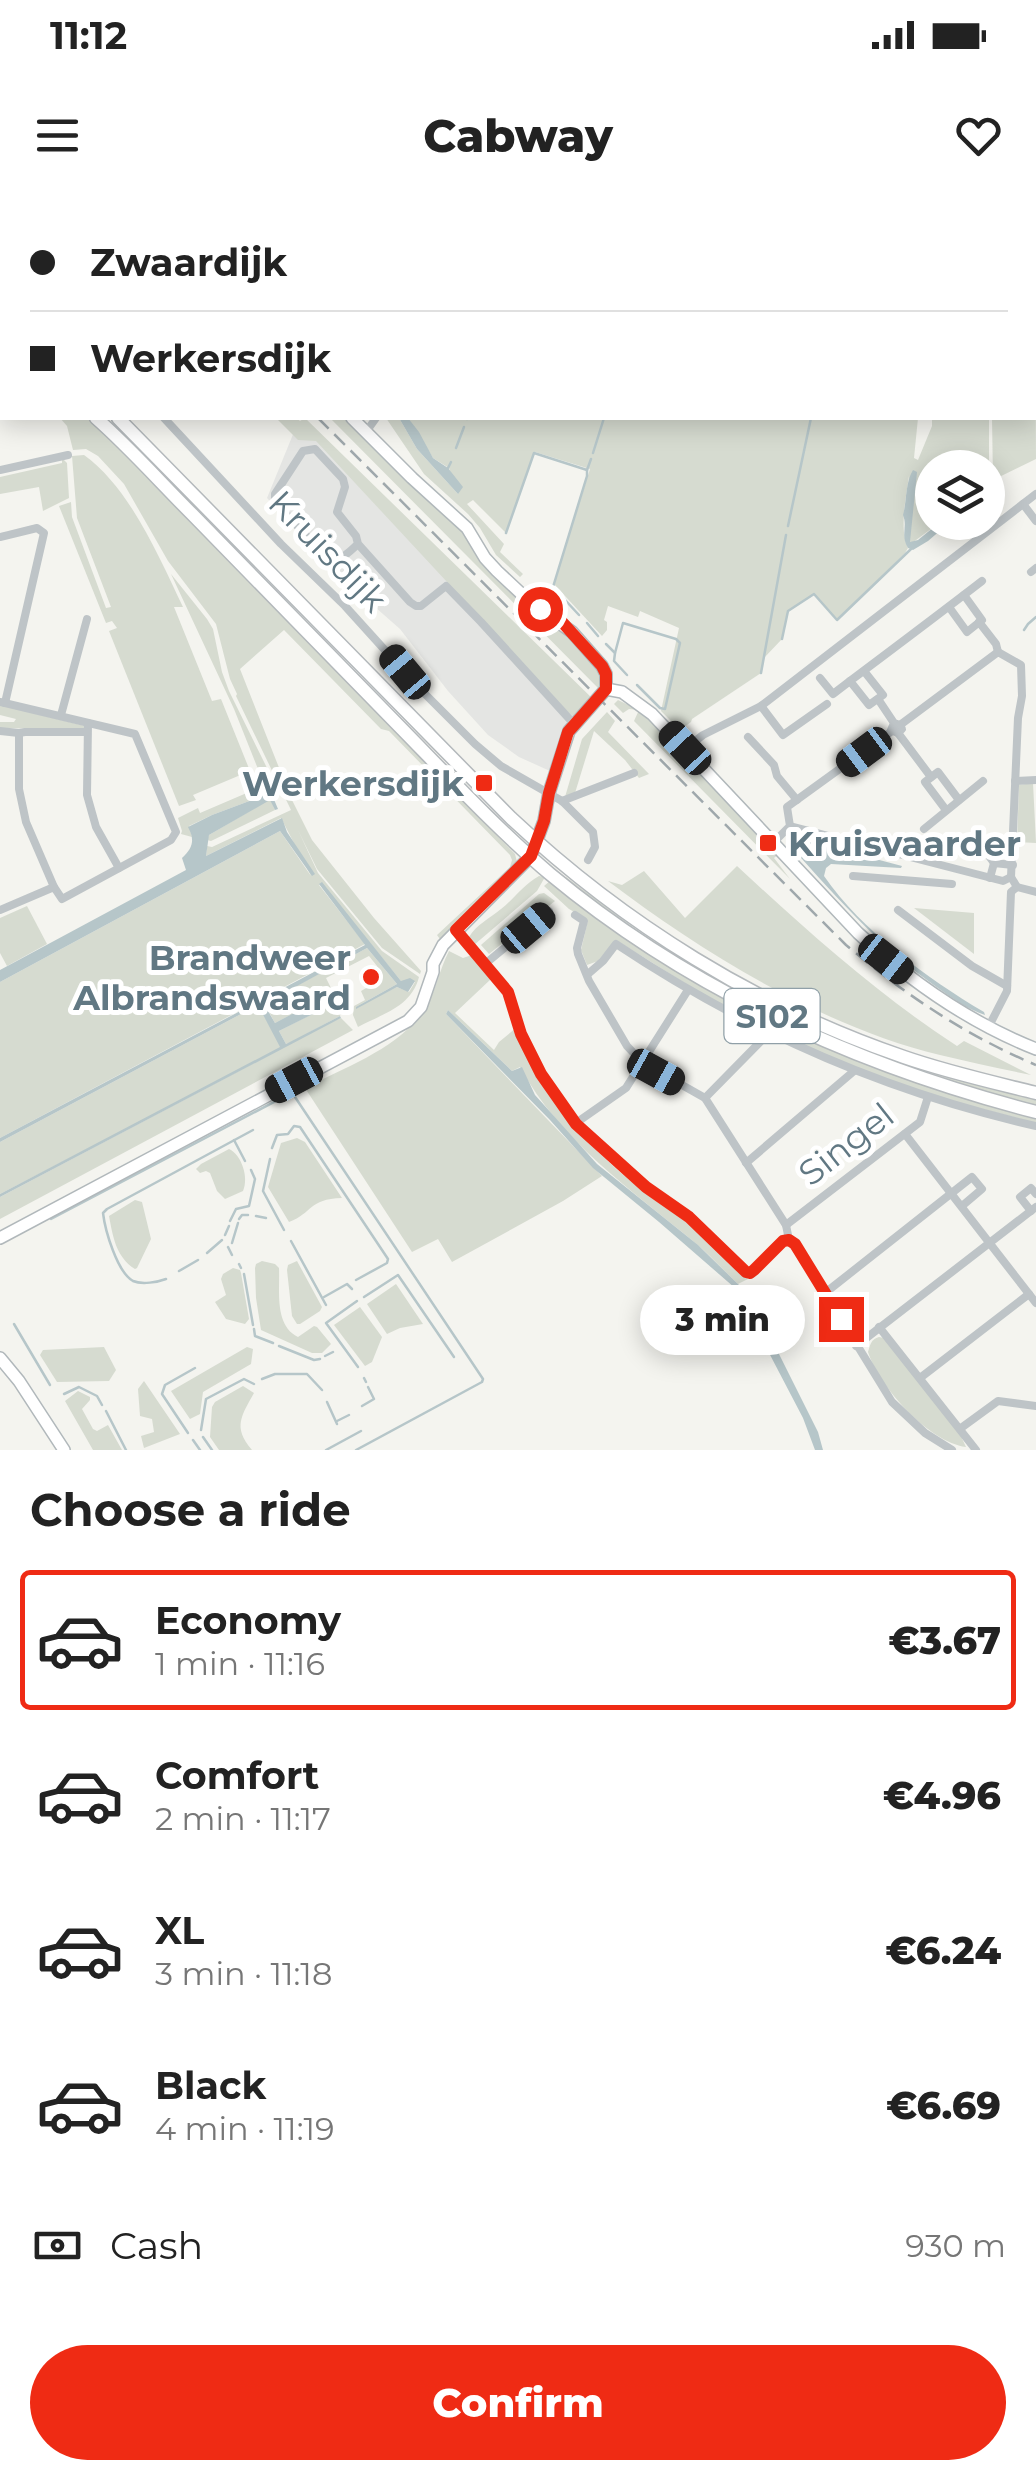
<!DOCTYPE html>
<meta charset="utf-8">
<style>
body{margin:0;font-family:Montserrat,sans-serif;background:#f6f6f6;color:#222;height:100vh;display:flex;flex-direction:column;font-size:38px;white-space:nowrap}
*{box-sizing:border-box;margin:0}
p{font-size:32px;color:#767676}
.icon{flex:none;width:55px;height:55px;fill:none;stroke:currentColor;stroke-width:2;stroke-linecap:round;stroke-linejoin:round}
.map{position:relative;height:1250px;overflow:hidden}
.side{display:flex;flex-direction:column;background:#fff;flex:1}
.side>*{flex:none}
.guide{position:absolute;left:0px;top:0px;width:1038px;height:220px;box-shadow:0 5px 25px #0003;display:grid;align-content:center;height:220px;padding:0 30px;background:#fff}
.controls{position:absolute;left:915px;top:250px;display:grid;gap:20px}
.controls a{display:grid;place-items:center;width:90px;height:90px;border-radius:50%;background:#fff;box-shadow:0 5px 25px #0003;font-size:50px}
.end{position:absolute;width:45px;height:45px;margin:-22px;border:12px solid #ef2b14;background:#fff;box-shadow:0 0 0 5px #fff}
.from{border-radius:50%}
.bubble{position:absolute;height:70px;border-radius:35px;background:#fff;box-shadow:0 5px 25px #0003;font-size:32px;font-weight:800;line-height:70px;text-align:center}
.car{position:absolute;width:30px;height:60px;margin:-30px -15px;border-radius:12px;box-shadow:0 0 8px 2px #0007;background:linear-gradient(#222 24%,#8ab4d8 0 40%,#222 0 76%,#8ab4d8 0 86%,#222 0)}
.guide b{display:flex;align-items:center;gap:35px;height:95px;font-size:38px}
.guide b+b{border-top:2px solid #e0e0e0}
.guide i{width:25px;height:25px;background:#222}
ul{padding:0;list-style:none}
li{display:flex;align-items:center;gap:30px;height:140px;margin:0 20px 15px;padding:0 10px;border:5px solid transparent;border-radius:10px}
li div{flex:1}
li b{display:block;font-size:38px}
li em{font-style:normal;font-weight:800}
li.active{border-color:#ef2b14}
li>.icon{width:90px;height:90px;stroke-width:1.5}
h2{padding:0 30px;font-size:45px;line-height:120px}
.pay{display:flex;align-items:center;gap:25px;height:110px;padding:0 30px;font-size:38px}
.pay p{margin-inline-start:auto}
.action{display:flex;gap:20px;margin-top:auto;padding:20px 30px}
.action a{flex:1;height:115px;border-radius:60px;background:#ef2b14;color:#fff;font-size:40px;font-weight:800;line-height:115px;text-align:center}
.status{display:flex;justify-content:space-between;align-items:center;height:70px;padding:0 50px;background:#fff;direction:ltr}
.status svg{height:28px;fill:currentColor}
header{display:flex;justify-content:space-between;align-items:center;height:130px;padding:0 30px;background:#fff;font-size:45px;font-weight:800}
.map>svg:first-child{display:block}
.built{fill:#e4e5e3}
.green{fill:#d6dbd0}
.water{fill:#b6c6c9}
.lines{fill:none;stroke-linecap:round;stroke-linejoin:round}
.stream{stroke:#b6c6c9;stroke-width:2.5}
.secondary-casing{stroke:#b1b8bb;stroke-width:14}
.primary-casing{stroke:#b4b9bc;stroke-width:15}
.street{stroke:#bec4c7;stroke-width:8}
.secondary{stroke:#fff;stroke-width:11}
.primary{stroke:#fff;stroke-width:12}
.rail{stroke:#9fa8ac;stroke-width:2.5;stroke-dasharray:15 8;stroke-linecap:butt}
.route{stroke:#ef2b14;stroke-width:12}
.poi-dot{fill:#ef2b14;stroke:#fff;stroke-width:4}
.labels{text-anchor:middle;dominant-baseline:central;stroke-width:10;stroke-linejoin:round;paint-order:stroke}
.shield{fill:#fff;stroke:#90a0a8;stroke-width:2.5}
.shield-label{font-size:32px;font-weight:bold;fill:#617883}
.street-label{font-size:35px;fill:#617883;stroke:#fff}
.poi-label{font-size:35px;font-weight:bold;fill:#617883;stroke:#fff;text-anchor:end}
</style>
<div class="status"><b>11:12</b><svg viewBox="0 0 49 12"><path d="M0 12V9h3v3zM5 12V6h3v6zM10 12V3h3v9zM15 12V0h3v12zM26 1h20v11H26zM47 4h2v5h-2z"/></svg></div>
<header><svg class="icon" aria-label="menu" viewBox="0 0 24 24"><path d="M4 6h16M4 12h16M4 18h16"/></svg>Cabway<svg class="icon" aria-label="heart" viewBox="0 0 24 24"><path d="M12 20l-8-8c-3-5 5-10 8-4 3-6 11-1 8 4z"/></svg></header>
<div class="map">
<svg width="1036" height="1250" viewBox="0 0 1036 1250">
<rect width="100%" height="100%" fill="#f4f4ef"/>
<!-- built -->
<polygon class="built" points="310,226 576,511 550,571 519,557 488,535 448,491 400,429 342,378 267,298 296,227"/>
<!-- green -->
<g class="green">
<polygon points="1035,30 1036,259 993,280 992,218 1035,218"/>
<path d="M60,218h27l62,60 366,376 2,8 -75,80 -5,-7 73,-68 2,-7 -2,-5 -121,-124 -8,-2 -97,-99 -44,39 51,129 21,42 62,78 47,53 -1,3 -38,-26 -65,-79 -19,-39 20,43 64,78 37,26c-8,30 -35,36 -61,50l-5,-12 1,-9 11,-6 -4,-9 21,-12 -5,-13 -8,-10 -43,22 6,12 -13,15 19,-5 4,10 -2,6 -34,18 35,-16 12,12 -353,189v-22l279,-147 -279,144v-52l258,-137 22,39v4l19,-9 -13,5 -7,-13 35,-18 -3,-8 -36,18 -11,-20 103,-55 30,36 -41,23 41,-20 12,5 6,-10 -14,-1 -80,-98 -2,2 46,59 -365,194v-156l280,-151 31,45 -30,-58 -75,38 1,-10 5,1 79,-37 -55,-114 1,-2 -7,-15 -14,-55 -48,-63 -44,-77 -26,-28 -12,-7 -13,1 -6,-24z"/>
<polygon points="276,218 296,218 300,221 305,218 595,501 578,517 573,516 567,511 316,241 298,240"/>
<path d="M330,218h15c86,86 178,165 258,258l-2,15z"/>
<path d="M386,218h13l18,31 41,45 -9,-26 -16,-10 -25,-40h510l-4,40 4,2 14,-34v-8h57v60l-1,2v-12h-56v54l7,1 -27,20 -2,-1 -1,-66c-3,21 -10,53 -1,72l-3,5 -68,67 -23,-26 -26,17 -6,28 -18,19 -3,15 -69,46 -1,3 -11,8 -19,-19 18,-83 -39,-17 -2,6 -30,-11 -4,14 3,2v8l-5,6 -48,-52 36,-115 -55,-17 -29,81 -33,-33 -6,4 37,40 -4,8 23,22 -3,3 -24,-22 -16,-27 -12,-14 -44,-40z"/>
<path d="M84,255c46,33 75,102 99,152h-9l38,94 9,-2 29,72 -57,24 3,5 -17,6 -70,-175 8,-3 -5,-7 -6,2 -47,-117 12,-4 1,15 34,91 5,-1 -34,-89 -5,-62z"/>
<polygon points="62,258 67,263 69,298 43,311 39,287 0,294 0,277 62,263"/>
<polygon points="171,374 207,419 213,429 222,472 229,491 268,570 260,574 234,509"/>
<polygon points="618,500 645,513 779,654 774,658 790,679 634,521 639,510 629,509 623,513 614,504"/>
<polygon points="0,505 85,526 84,529 0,528 0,522 14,522 16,519 0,515"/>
<polygon points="607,512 615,521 608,532 649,574 639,578 625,560 594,531 575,593 565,597 582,539"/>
<polygon points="1033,583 1036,643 1017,642 1019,585"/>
<polygon points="265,585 268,594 212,615 189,626 192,637 181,634 182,631 178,618 198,608 200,613"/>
<polygon points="270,599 275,610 211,641 207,640 209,635"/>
<path d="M737,666c70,65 140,128 220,180l7,-5 67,34c-30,-6 -61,-13 -91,-20 -117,-28 -237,-102 -332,-174l14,4 22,-14 41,47z"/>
<path d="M539,676l6,1 -8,14 -63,54 -5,-8c8,-13 20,-18 32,-28 13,-10 23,-25 38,-33z"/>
<polygon points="566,677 641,733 671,752 785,811 1036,897 1036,905 940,880 810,831 674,759 563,679"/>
<polygon points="551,680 597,719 635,746 762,818 1036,913 1036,923 936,897 825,857 723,807 616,740 598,761 587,765 581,750 588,720 569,709 544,686"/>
<polygon points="544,693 555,701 489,754 481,745 539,694"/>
<polygon points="27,706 47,744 7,766 0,753 0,718"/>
<polygon points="914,708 974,713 974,754"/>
<path d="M449,751l14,7 9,-3 19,24 -36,34 39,37 5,-8 17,-14c24,69 75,123 132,167 14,11 30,19 43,31 20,17 38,35 57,53l-10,5c-15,-14 -29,-30 -45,-43 -63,-52 -133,-100 -173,-174l-8,4 -64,-61 -2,4 156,162 -39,25 -111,61 -14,-23 -26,13 -107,-164c40,-21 93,-39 119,-78 12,-18 15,-40 25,-59z"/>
<path d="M297,938l8,4 37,56c-34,1 -29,15 -53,24l-21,-35 13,-44z"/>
<path d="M229,949c13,6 20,29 14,42l-18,8 -8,-8 -7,-18 -4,-2 -6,2 -4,-4 5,-5z"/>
<path d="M135,1000l7,2 9,37 -14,29 -2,1c-19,-12 -22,-32 -26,-53z"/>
<path d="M262,1061l13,3 4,4c1,23 -5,57 19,69l16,-11 3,1 14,17 -9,9h-10l-51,-23 -5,-32 -1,-30 1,-4z"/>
<polygon points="297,1061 322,1107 320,1111 300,1124 297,1124 292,1116 287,1070 288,1065"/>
<polygon points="233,1068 240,1070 241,1073 249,1119 245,1124 226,1119 215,1102 226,1095 221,1079 223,1074"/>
<polygon points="396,1084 423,1124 400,1128 387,1134 367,1104"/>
<polygon points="360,1107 382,1137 372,1162 365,1166 334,1125"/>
<path d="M879,1137l5,1 74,92 8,17c-37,-5 -87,-60 -98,-95 2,-7 3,-13 11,-15z"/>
<polygon points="104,1147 116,1170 109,1181 57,1182 40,1155 43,1150"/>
<polygon points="247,1147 253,1149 251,1164 203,1192 200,1214 190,1219 171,1191"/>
<polygon points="144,1181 180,1234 144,1248 141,1236 154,1232 152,1219 140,1216 138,1189"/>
<path d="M243,1186l11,7c-12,22 -22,34 -2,57h-33l-9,-13 2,-30 3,-5z"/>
<polygon points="78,1191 90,1197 90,1200 82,1209 93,1229 97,1231 108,1225 122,1250 93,1250 65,1201"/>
</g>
<!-- water -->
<g class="water">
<polygon points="399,218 408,218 419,232 433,258 448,268 463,287 458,294 417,249"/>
<path d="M913,270l4,2 -7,70 8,-2 21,-17h10l-21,18 -15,9 -5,-2c-8,-13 0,-21 -5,-33 4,-14 2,-32 10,-45z"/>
<path d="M267,583l11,26 -3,1 -5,-10 -61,35 -3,21 76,-38 5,14 28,42 -3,2 -32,-45 -280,151v-12l186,-100 -4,-12c11,-10 13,-18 6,-31l24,-12 56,-21 -4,-10z"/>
<path d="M800,639l102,27 -1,2 -70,-4 -5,4 -2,8c37,54 104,103 160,136l1,3c-16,-5 -33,-17 -47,-27 -56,-39 -99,-88 -145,-139l1,-8z"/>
<polygon points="322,682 401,781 410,778 415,781 408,792 397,787 356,809 356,807 397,784 367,748 264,804 275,823 311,804 315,813 279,831 286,844 340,816 341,818 0,997 0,994 280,847 258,805 0,942 0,938 365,745 319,684"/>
<polygon points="448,810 512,871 522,867 535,895 597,964 698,1045 739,1085 766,1128 818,1232 823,1250 815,1250 803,1218 735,1088 659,1022 593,968 550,920 446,814"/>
</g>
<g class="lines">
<!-- stream -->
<g class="stream">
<polyline points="495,0 500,2"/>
<polyline points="549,2 550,0"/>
<polyline points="783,2 783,0"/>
<polyline points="884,2 884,0"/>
<polyline points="998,2 999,2"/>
<polyline points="1035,30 1036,31"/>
<polyline points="467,219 468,218"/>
<polyline points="456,248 464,227"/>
<polyline points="593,253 604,218"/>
<polyline points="448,268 451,262"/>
<polyline points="788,326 811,218"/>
<polyline points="506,333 534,253 587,270 591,259"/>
<polyline points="579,415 553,387 587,276 587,270"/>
<polyline points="587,423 598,436"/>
<polyline points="1024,430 1028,424 1036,417"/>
<polyline points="782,439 788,411 814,394 837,420 911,349"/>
<polyline points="606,444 615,453 614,461 627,475"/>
<polyline points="615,453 623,423 676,439 680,443 665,509 660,508 637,485"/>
<polyline points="761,473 786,335"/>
<polyline points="295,897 483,1179 482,1182 356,1250"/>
<polyline points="234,940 245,961"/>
<polyline points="272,948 277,935 288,934 294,926 300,927 388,1059 387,1063 356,1080"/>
<polyline points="270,959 263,991 284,1030"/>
<polyline points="256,1016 266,1018"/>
<polyline points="51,1019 295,891"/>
<polyline points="239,1019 242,1015 248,1015"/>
<polyline points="230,1021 236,1009 249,1006 255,979 251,970"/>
<polyline points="225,1035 229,1026"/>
<polyline points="291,1041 326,1105"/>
<polyline points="232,1043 238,1023"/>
<polyline points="228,1047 232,1055"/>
<polyline points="207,1053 222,1040"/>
<polyline points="239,1064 241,1068"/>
<polyline points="179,1071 198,1060"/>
<polyline points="244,1074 253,1125"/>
<path d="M166,1079c-8,3 -24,6 -33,2 -16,-9 -28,-51 -30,-68l4,-4 146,-79"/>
<polyline points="324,1097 347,1084 352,1089"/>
<polyline points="364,1097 398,1075 454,1157"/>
<polyline points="357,1101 326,1123 358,1167"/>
<polyline points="14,1124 50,1185"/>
<polyline points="254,1129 255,1136 273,1143"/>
<polyline points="279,1146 314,1160 320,1159"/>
<polyline points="325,1156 333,1152"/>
<polyline points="364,1178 366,1182"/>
<polyline points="262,1179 275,1174 307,1174 322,1190"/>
<polyline points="64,1194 79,1187 97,1196 102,1205"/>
<polyline points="327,1202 337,1224"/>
<polyline points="362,1206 374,1199 368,1187"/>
<polyline points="106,1211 126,1250"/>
<polyline points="337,1221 349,1215"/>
<polyline points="201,1230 206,1199 244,1179 254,1184"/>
<polyline points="188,1233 162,1194 165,1185 195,1168"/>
<polyline points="203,1237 212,1250"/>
<polyline points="193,1240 200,1250"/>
<polyline points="326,1250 361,1231"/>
</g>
<defs>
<g id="secondary">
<polyline points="146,0 149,2"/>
<polyline points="1020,0 1022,2"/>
<polyline points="1035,13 1036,14"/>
<path d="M606,489l16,3 30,22 206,219c53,49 110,89 178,116"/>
<polyline points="0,1038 408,821 421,807 433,772 433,764 443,745 531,656 544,621 549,593 569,531 606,489 606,474 602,466 572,432 529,401 497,371 485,358 467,328 412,278 352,218"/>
<polyline points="0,1158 19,1181 64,1250"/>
</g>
<g id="primary">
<polyline points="0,120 2,122"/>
<polyline points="0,138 2,140"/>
<path d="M96,218c34,30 64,64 96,96 69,71 138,141 207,212 48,49 98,103 151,148 142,118 308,192 486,238"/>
<path d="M118,218l393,400c113,106 246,189 393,239 43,15 88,25 132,36"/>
</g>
</defs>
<!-- secondary casing -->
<use href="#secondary" class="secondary-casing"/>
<!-- primary casing -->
<use href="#primary" class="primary-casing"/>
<!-- street -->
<g class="street">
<polyline points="254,0 257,2"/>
<polyline points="419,0 432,2"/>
<polyline points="384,2 385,0"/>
<polyline points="0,63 2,64"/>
<polyline points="164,218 281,344 345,406 421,490 475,544 501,566 562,601 593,632 595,647 588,660"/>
<polyline points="366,232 376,218"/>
<polyline points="0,270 68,255"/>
<polyline points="1023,304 1036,321"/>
<polyline points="0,337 37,328 44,333 5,503"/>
<path d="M358,344c-10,9 -18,19 -32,13l-51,-55v-8l28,-43 12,-2 28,30 2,8 -8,25 19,24 2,8 52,58 6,4h5l25,-20 35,36 93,102"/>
<polyline points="1031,372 1036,368"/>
<polyline points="949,407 967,432 982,420 964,395"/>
<polyline points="979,422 996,444 998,452"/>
<path d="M864,471l19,24 -14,10 -19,-24c44,-33 88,-66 132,-100"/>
<polyline points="820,478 833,494 850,481"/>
<polyline points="878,499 894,523 900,525 902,529 898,533 891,530 894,523"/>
<polyline points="0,502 135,534 176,632 171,640 62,699 54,687 0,710"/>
<polyline points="761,506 783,535 827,504"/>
<polyline points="61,515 87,419"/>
<polyline points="88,523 87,595 96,627 119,668"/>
<polyline points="900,525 998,452 1021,465 1022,496 1018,518 1011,677"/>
<polyline points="0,531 19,533 25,532 87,532"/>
<polyline points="19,533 19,589 26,622 54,687"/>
<polyline points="898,533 931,577"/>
<polyline points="748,537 774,565 777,576 797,600"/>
<polyline points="685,549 703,535 761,506 1036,294"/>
<polyline points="1015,581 1036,580"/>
<polyline points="562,601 634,573"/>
<polyline points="946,610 925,582 938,572 959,600"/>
<polyline points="790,626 1003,681 1011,677 1017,687 1011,692 1007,791 988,828"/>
<polyline points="924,629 983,581"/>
<polyline points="773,643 790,626 787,607 892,531"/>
<polyline points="980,644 994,663"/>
<polyline points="853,676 952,684"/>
<polyline points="990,678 994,663 1013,665"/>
<polyline points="1017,687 1036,692"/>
<polyline points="898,710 972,766 1007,786"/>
<polyline points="575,715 584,721 577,748 578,754 589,781 627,846 643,863 705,898 786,1025 789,1040 795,1044 892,1202 925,1233 952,1250"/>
<polyline points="457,729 508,792 521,834 541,875 576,923 646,987 689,1017 746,1072 750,1073 754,1070 783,1041 789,1040"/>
<polyline points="485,764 549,711"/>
<path d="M588,774l15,-13 13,-17c129,86 269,148 420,182"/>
<polyline points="705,898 768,834"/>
<polyline points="576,923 626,888 688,790"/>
<polyline points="905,934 1036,1103"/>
<polyline points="746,963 854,871"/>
<polyline points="1031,1011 1020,997 1031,988 1036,994"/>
<polyline points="786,1025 920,922 928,897"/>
<polyline points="825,1093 972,977 982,989 962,1006"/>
<polyline points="879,1127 976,1250"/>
<polyline points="856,1146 1036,1007"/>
<polyline points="920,1178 1029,1094"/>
<polyline points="961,1228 998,1201 1036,1206"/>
</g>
<!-- secondary -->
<use href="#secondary" class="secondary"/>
<!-- primary -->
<use href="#primary" class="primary"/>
<!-- rail -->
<g class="rail">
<polyline points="101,0 103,2"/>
<path d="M318,218l528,527c60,50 117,89 190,120"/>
</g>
</g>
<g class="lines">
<!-- route -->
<polyline class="route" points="540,409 562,422 602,466 606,474 606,489 568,532 549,593 544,621 531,656 456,730 508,792 521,834 541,874 576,924 646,987 689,1017 746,1072 750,1073 754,1070 783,1041 789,1040 795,1044 841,1119"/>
</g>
<!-- markers -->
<g class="poi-dot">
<rect x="474" y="573" width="20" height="20" rx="5"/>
<rect x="758" y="633" width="20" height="20" rx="5"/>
<circle cx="371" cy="777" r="10"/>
</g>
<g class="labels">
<!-- shield labels -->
<rect class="shield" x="724.5" y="789" width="95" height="54" rx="8"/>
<g class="shield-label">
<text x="772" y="816">S102</text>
</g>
<!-- street labels -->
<g class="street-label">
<text transform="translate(328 351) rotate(46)">Kruisdijk</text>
<text transform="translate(846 944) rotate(-38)">Singel</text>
</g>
<!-- poi labels -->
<g class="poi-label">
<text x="464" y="583">Werkersdijk</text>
<text x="788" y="643" text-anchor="start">Kruisvaarder</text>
<text x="351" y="757">Brandweer<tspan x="351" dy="40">Albrandswaard</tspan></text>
</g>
</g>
</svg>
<div class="controls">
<a><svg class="icon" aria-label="layers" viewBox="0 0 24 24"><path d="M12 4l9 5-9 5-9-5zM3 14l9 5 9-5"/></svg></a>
</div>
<i class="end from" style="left:540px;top:409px"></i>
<i class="end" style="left:841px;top:1119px"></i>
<div class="bubble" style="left:640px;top:1085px;width:165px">3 min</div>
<i class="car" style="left:405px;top:472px;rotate:320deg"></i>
<i class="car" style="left:685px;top:548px;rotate:317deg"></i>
<i class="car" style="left:864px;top:552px;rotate:233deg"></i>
<i class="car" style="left:528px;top:728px;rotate:50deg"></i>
<i class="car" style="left:886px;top:759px;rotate:128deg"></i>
<i class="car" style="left:656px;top:872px;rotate:119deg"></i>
<i class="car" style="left:294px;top:880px;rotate:242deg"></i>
<div class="guide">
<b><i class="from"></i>Zwaardijk</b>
<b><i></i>Werkersdijk</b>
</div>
</div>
<section class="side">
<h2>Choose a ride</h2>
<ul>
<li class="active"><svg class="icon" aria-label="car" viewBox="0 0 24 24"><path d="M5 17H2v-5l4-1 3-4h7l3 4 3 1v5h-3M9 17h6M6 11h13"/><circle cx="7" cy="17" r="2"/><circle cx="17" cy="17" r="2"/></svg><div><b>Economy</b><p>1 min · 11:16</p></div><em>€3.67</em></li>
<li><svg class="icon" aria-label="car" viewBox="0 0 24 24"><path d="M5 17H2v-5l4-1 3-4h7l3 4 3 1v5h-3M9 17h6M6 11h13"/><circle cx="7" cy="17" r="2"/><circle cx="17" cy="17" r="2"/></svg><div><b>Comfort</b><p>2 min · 11:17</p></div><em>€4.96</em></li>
<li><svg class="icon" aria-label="car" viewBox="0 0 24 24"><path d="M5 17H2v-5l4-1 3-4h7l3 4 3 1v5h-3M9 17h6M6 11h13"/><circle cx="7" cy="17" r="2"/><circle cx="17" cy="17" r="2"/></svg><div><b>XL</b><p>3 min · 11:18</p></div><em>€6.24</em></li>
<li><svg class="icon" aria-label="car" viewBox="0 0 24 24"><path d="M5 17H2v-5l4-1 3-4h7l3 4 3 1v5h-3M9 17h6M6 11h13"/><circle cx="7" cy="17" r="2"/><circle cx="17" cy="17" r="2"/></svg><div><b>Black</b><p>4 min · 11:19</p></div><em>€6.69</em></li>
</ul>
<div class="pay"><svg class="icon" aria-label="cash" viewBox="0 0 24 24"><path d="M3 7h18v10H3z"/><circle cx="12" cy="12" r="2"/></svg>Cash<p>930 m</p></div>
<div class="action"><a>Confirm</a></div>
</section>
